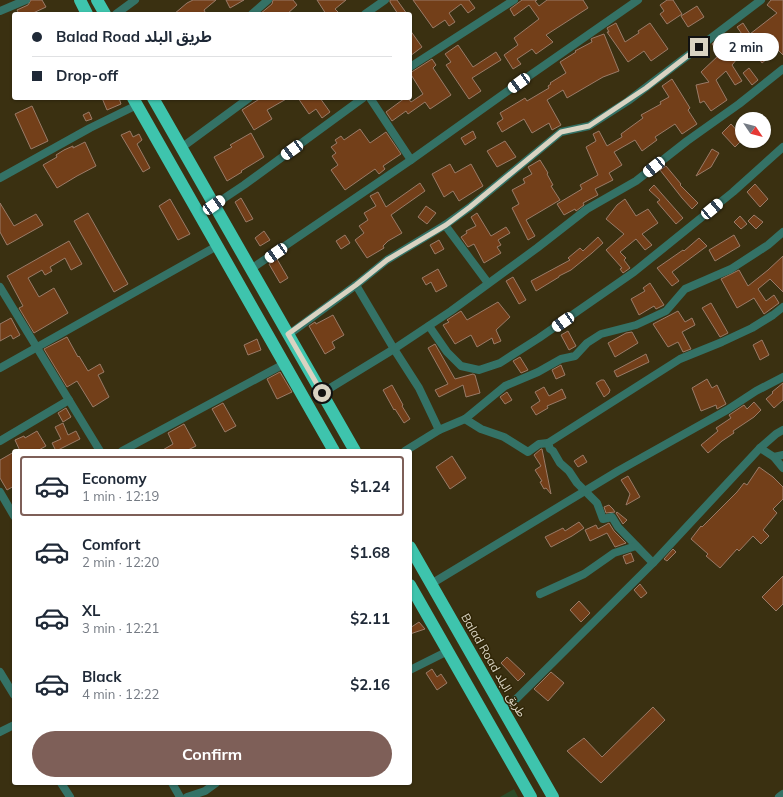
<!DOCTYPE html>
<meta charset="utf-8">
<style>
body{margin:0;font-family:Mulish,"Noto Sans Arabic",sans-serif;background:#f6f6f7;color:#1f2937;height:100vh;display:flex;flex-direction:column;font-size:15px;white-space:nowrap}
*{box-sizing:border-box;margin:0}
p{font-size:13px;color:#747a83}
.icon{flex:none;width:22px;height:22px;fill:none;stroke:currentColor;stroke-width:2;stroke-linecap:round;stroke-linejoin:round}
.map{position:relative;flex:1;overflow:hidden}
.side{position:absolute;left:12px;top:449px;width:400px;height:336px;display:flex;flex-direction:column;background:#fff;border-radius:4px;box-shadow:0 1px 3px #0004}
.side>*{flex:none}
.top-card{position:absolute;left:12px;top:12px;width:400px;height:88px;border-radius:4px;box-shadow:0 1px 3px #0004;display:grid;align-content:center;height:88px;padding:0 20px;background:#fff}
.needle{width:26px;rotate:125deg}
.buttons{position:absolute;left:735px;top:112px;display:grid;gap:8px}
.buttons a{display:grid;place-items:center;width:36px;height:36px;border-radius:50%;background:#fff;box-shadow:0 1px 3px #0004;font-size:20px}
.end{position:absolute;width:18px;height:18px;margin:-9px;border:5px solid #d9d3c2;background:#111;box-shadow:0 0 0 2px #111}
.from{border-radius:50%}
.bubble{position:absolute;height:28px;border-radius:14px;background:#fff;box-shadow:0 1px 3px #0004;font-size:13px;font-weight:700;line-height:28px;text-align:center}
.car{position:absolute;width:12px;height:24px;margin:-12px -6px;border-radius:5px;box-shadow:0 0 3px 1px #0007;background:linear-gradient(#fff 24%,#345 0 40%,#fff 0 76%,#345 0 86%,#fff 0)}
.top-card b{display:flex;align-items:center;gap:14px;height:38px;font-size:15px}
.top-card b+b{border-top:1px solid #e0e1e3}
.top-card i{width:10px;height:10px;background:#1f2937}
ul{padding:7px 0 0;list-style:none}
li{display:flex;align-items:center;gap:12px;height:60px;margin:0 8px 6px;padding:0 12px;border:2px solid transparent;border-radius:4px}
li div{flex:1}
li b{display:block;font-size:15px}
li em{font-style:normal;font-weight:700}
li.current{border-color:#7e5f58}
li>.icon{width:36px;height:36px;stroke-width:1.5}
.button{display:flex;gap:8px;margin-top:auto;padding:8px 20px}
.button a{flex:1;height:46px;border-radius:24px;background:#7e5f58;color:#fff;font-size:16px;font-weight:700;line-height:46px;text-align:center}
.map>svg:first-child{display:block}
.green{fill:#2b4a27}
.building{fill:#733f19;stroke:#9a7b68}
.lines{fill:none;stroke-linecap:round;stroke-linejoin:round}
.street{stroke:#347266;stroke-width:8}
.highway{stroke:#3ec4ad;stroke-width:12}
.route{stroke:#d9d3c2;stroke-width:5}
.labels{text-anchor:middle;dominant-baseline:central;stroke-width:3;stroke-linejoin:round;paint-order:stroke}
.street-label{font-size:12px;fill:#d9d3c2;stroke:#302607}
</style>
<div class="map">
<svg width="783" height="797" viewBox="0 0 783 797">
<rect width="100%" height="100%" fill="#3a3011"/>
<!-- green -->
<polygon class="green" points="514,789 518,797 500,797"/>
<!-- building -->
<g class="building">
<polygon points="31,0 42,0 46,7 31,14 19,14 17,10 28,5"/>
<polygon points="193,0 216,0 204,10 206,14 174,14 187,3"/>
<polygon points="226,0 244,0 230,8"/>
<polygon points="273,0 293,0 297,5 287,14 260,14 272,4"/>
<polygon points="317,0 346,0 335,9 340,14 326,14"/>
<polygon points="390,0 397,0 407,14 398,14 390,2"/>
<polygon points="413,0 469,0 475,8 468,13 461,4 449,13 455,22 449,26 445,20 433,28"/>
<polygon points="522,0 537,0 535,1 539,6 547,0 583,0 588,8 546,35 553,42 536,54 532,49 517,59 521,64 513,69 504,55 518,45 514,38 539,19 529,5 514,16 510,9"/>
<polygon points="667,0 673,0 682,14 667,24 660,14 664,11 660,5"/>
<polygon points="771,0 783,0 783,55 778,50 762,63 737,27 743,23 750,34 777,13 767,5"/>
<polygon points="697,6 704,17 688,27 681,16"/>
<polygon points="616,23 625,42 639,33 638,31 650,23 668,49 651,61 644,51 628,62 607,32 609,32 607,28"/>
<polygon points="410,30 422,47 410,56"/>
<polygon points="604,34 619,71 603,77 567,98 563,90 547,100 561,125 552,130 549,123 532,133 524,119 502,132 497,123 503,119 500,113 525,98 527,101 549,88 548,86 551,84 550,83 566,73 560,62 576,52 575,51 592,42 591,39 593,38"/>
<polygon points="718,40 729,54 735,47 742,53 732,65 742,81 735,85 726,71 716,80 727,100 711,111 704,101 700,103 696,85 709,82 701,72 720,54 712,44"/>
<polygon points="458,45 473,67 496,52 501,60 472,78 481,91 469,99 446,65 451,62 445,54"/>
<polygon points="432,59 436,65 433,68 451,95 430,109 425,102 408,114 406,111 392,121 386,112 405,98 408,98 411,102 423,94 410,73"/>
<polygon points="749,68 758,80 752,85 743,73"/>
<polygon points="672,79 690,108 688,110 697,124 682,134 675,124 655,137 657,140 642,151 635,140 614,152 622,165 609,173 613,180 595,189 598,195 583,203 584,205 576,211 575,209 564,215 557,204 582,189 580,185 598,175 586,147 596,141 593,134 599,131 607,146 622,137 621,134 643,118 641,115 661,104 660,102 669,97 662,86"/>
<polygon points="102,98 119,98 121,104 107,110"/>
<polygon points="261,98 288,98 267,110 272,119 254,130 242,110"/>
<polygon points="298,98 320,98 330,112 322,118 316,109 309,114"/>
<polygon points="32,106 48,141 31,149 15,114"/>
<polygon points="89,112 92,119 86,121 83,115"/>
<polygon points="731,124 742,136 742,140 735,147 722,133"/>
<polygon points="360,129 370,143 386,132 401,154 383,166 385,169 379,174 375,169 345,190 331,170 338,165 332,156 336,153 331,147 337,143 335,140 341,136 344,140"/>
<polygon points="130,131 133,137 139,134 142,140 137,144 150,168 143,172 121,135"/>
<polygon points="473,131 476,138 465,145 461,138"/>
<polygon points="251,133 264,157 241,171 242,172 227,181 214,157 232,147 230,145"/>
<polygon points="505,141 516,157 497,167 487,151"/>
<polygon points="85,142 96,166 77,176 57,188 43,165 57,157 56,155 64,150 73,146 73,148"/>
<polygon points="712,149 719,153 711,167 696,176"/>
<polygon points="540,160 548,173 547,174 553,185 551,186 560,200 526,220 535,236 528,240 512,208 519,204 512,190 525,183 523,179 532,174 528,167"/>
<polygon points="450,164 455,173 471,164 483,186 459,201 453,191 444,197 432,174"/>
<polygon points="666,166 681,184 680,185 698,203 692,209 682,198 660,170"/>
<polygon points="420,183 425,191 391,215 402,233 388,241 383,246 384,248 367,258 355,240 364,233 359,226 368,220 364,213 376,206 370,196 378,192 386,207"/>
<polygon points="755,184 768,199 760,207 747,192"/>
<polygon points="654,185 683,218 676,224 657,202 660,200 649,190"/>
<polygon points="241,198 253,219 246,222 235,202"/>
<polygon points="170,199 190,234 178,240 159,206"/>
<polygon points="625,199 636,216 648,209 658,223 642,234 652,245 645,250 636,239 620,252 626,258 624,260 630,268 623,273 620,269 622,268 606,250 624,234 606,219 617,205"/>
<polygon points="0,203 14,226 36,214 43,225 7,245 0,232"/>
<polygon points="426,206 436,213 427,224 418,217"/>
<polygon points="88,213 128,284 114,292 74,221"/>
<polygon points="477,213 491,236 506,227 510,233 498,240 501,245 497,247 501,253 484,263 474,244 468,247 461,237 467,233 466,231 476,226 471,217"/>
<polygon points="754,215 763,222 756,229 748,221"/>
<polygon points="740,216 747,224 741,229 734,222"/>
<polygon points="264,231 270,240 260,246 255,238"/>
<polygon points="345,235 350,243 341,249 336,241"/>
<polygon points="734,235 740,246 715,261 709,250"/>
<polygon points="598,237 603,243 592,253 571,270 559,276 559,277 536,291 531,281 570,260 568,258 580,248 583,251"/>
<polygon points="699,238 707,246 672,272 679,281 672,286 657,268 683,250 684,251"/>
<polygon points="439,240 444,249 435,254 430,245"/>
<polygon points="69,241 82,264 71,270 65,258 50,267 52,271 45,275 42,270 28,278 39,297 54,288 68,313 34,333 19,308 23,306 7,276"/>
<polygon points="783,256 783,292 770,279 758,289 766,301 774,295 779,303 764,314 754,298 737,308 721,279 739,270 748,286 768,270"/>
<polygon points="277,259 288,278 280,283 269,264"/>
<polygon points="438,269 447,286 436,292 431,282 426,285 422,278"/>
<polygon points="513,277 526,300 519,304 506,281"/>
<polygon points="650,283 664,305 656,309 654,306 639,315 631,299 645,291 643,288"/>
<polygon points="498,302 510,317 496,330 501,341 494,344 492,338 477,347 471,335 455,344 443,325 449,322 447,320 461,311 467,320"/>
<polygon points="711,303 728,333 720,337 702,308"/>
<polygon points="678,311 685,322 692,318 695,325 682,332 691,349 683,352 678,342 668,347 653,324"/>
<polygon points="333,315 344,335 332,342 335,348 325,354 309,326 315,322 316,324"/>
<polygon points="11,318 20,335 13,339 11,335 0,341 0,324"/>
<polygon points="568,331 576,346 569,350 561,335"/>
<polygon points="632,332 638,343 615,357 608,343 626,333"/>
<polygon points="67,337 78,357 79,356 88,371 100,364 104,372 98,375 109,397 93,407 77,381 67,387 44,349"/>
<polygon points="257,339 261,350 248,355 244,345"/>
<polygon points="762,340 769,355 760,360 753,345"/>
<polygon points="435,344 455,379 473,374 475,375 480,393 466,397 463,385 439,397 435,390 448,384 428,348"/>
<polygon points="646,354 649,362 617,377 614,371"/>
<polygon points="520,357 528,370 521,373 513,361"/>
<polygon points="561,365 565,375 556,379 552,370"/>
<polygon points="280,372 292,392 277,399 267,379"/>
<polygon points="707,379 712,388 717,385 726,404 717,409 716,405 701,411 692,388"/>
<polygon points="601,380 604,380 610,390 609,393 604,397 596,383"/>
<polygon points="783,383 783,400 774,408 766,399 773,393 772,392"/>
<polygon points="392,385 403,405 402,406 410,419 404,423 395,409 394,410 383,390"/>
<polygon points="544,387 549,396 562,389 566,398 547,406 548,408 536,415 531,407 540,401 535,392"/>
<polygon points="507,392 512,400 505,404 500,397"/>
<polygon points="754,402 761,410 754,417 733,431 734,433 722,441 708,453 701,445 718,431 716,428 731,418 729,415 744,405 747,409"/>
<polygon points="223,403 236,426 225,432 212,409"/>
<polygon points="66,408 71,417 63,422 58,413"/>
<polygon points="63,423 68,435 76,431 80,439 56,451 52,443 61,439 55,427"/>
<polygon points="184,424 196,446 186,451 161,451 173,444 168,433"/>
<polygon points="37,431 46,446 37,451 20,451 15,440 24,436 25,438"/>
<polygon points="541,449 542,449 551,494 546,488 544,489 540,482 542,481 535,470 541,466 534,455"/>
<polygon points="14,452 14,486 7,490 0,478 0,460"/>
<polygon points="583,455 587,462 578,467 574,461"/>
<polygon points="452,456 466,478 450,489 436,467"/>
<polygon points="759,467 773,477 783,487 783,499 773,509 777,513 763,530 769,536 761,544 753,536 739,551 737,549 720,568 706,556 708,554 691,539 701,526 702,527 737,492 744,483 747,485"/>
<polygon points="628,476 640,497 626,505 630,494 621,480"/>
<polygon points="609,505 613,509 615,512 606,513 604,507"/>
<polygon points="617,512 627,520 623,524 616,513"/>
<polygon points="579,522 584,528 572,536 551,547 545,537 563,528 565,531"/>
<polygon points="609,523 614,531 626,543 615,547 607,533 590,541 585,530 596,525 598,529"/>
<polygon points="673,549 676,552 667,561 664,559"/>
<polygon points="631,553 634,561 626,564 623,556"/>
<polygon points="783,576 783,604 776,611 762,597"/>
<polygon points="640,584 647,593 641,598 634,590"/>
<polygon points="579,601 590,613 581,622 570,610"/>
<polygon points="419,622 425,629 410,634 410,628"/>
<polygon points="507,657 525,674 518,681 501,663"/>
<polygon points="432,669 437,677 441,674 447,683 437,690 426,673"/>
<polygon points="551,672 564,683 548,701 534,689"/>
<polygon points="653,707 665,720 601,783 567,751 584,738 602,757"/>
</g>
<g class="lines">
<!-- street -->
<g class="street">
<polyline points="0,11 26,0"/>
<polyline points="116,14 135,0"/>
<polyline points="252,14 268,0"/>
<polyline points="365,14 385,0"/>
<polyline points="410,67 514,0"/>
<polyline points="370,98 411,160"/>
<polyline points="181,148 249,98"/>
<polyline points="0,178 90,128 137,105"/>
<polyline points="214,205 244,185 363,98"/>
<polyline points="445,225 488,283"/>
<polyline points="251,269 411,160 519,83 638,0"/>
<polyline points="356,285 394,349 419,388 439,430 405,451"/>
<polyline points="0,287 100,451"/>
<polyline points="429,326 447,352 461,366 479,370 500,363 539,338 634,272 733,192 783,147"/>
<polyline points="288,335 356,285 387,260 445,225 470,207 561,132 589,126 628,101 761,0"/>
<polyline points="0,368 217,246"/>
<polyline points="322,393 394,349 451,311 537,248 587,209 636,181 687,141 739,104 783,69"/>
<polyline points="465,419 481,429 504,437 528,452 539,444 548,443 550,449 553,451 560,463 569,471 577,483 597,503 603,519 612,517 618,527 653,563"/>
<polyline points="439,430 465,419 505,386 538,372 561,359 575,356 587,343 601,334 636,325 666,311 685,289 731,269 768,245 783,232"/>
<polyline points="0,441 69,400"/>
<polyline points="548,443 680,359 722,342 752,328 773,315 783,307"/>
<polyline points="760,448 774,457 783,455"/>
<polyline points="122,451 284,364"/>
<polyline points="774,457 783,468"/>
<polyline points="0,492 14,516"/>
<polyline points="431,584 618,471 727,410 756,391 783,377"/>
<polyline points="540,594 584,574 614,553 636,546"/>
<polyline points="410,670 448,651"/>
<polyline points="0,672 14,695"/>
<polyline points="504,711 653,563 760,448 776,434 783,430"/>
<polyline points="0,732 14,725"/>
<polyline points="61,783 70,797"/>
<polyline points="172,783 180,797"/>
<polyline points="187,797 205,791 216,783"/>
<polyline points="779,797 783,794"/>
</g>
<!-- highway -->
<g class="highway">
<polyline points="80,0 87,14"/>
<polyline points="97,0 105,14"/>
<polyline points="133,98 334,451"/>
<polyline points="153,98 355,451"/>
<polyline points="410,547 553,797"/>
<polyline points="410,585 531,797"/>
</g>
</g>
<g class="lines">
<!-- route -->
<polyline class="route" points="322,393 288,334 356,285 387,260 446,225 470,207 561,132 589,126 646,88 699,47"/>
</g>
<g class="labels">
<!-- street labels -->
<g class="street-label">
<text transform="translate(494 665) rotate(60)">Balad Road طريق البلد</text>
</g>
</g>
</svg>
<div class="buttons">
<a><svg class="needle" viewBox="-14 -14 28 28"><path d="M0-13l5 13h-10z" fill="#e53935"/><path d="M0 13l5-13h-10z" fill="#747a83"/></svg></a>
</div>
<i class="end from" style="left:322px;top:393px"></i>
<i class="end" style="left:699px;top:47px"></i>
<div class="bubble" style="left:713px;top:33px;width:66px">2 min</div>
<i class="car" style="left:519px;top:83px;rotate:234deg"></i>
<i class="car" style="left:292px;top:150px;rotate:234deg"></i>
<i class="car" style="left:654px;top:167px;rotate:231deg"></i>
<i class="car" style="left:214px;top:205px;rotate:56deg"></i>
<i class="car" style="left:712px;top:209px;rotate:50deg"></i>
<i class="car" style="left:276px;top:253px;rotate:236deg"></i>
<i class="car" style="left:563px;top:322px;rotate:235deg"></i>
<div class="top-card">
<b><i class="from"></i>Balad Road طريق البلد</b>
<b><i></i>Drop-off</b>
</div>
<section class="side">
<ul>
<li class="current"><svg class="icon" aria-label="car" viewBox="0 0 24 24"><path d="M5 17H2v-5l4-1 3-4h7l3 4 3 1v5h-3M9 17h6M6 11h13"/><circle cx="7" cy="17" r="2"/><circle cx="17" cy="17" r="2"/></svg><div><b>Economy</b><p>1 min · 12:19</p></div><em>$1.24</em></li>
<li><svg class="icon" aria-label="car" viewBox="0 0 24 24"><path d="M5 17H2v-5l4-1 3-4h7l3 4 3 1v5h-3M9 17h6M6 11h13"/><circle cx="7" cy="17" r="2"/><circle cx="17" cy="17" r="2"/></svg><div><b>Comfort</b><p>2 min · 12:20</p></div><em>$1.68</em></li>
<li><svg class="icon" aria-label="car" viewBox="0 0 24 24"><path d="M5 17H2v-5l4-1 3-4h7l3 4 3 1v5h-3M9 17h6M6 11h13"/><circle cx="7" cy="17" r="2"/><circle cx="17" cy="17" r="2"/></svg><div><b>XL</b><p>3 min · 12:21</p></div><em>$2.11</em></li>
<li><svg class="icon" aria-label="car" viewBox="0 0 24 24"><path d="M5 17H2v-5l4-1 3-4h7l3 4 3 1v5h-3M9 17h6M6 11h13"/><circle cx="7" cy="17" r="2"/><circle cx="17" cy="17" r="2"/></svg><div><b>Black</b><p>4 min · 12:22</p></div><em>$2.16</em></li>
</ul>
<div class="button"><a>Confirm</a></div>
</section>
</div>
